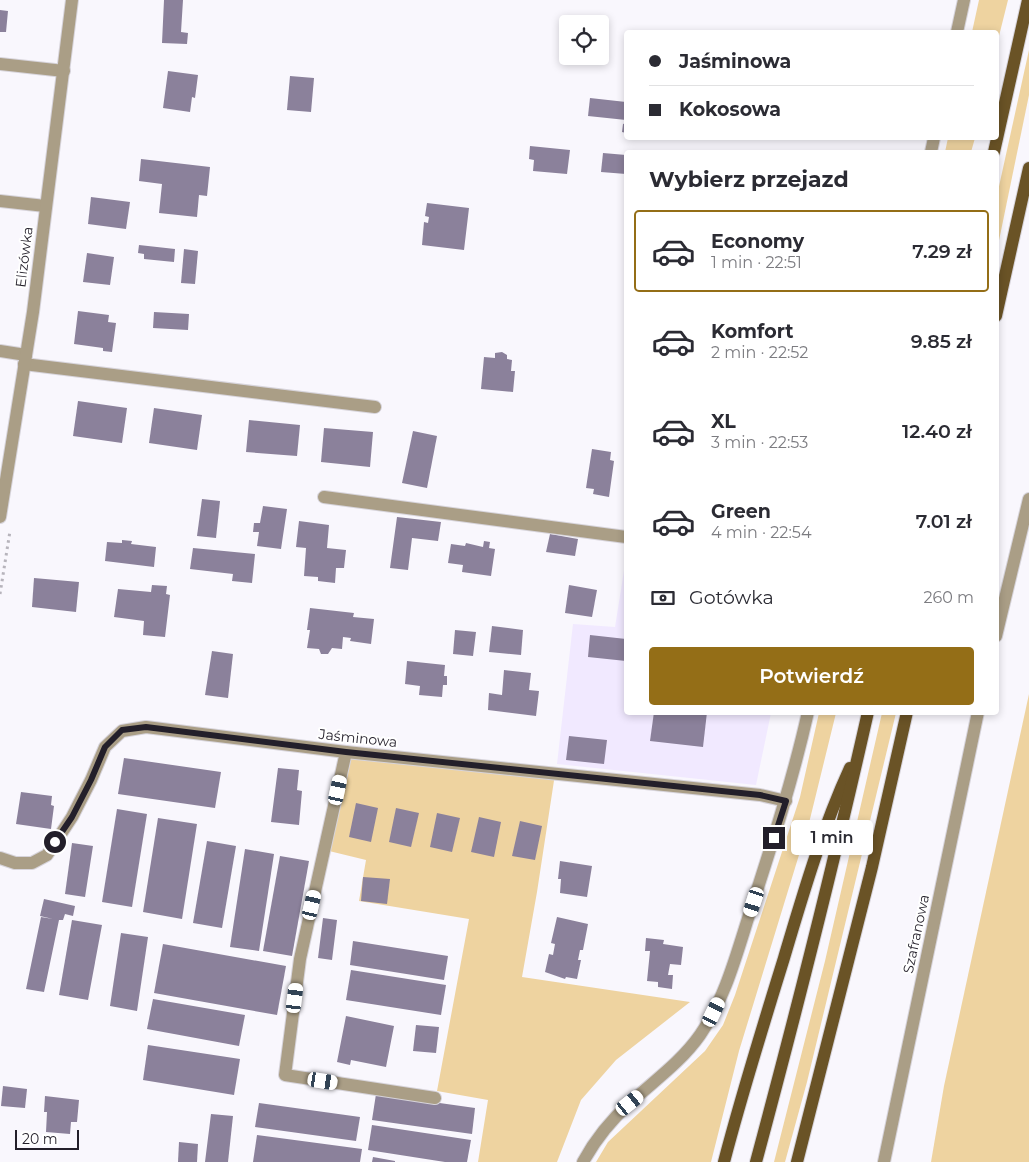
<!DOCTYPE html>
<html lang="pl">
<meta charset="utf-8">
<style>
body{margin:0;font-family:Montserrat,sans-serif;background:#f2f2f3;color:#2b2b33;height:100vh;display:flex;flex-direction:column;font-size:19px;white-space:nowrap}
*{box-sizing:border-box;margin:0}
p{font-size:16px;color:#7c7c81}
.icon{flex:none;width:28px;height:28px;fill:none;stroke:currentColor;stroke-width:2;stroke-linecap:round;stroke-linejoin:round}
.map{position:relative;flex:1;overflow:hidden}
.panel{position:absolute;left:624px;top:150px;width:375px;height:565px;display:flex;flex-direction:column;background:#fff;border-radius:5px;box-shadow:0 2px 8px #0003}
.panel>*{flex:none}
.banner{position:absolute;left:624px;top:30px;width:375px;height:110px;border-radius:5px;box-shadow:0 2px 8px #0003;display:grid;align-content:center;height:110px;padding:0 25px;background:#fff}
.buttons{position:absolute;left:559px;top:15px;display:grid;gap:10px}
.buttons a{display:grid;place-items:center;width:50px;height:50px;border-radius:5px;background:#fff;box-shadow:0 2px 8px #0003;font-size:25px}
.scale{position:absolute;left:15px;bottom:12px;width:64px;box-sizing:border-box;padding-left:5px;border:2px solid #231f2a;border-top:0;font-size:14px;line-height:18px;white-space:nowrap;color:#231f2a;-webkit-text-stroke:4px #fff;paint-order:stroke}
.end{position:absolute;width:22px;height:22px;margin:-11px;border:6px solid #231f2a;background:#fff;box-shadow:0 0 0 2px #fff}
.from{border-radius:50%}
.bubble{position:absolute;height:35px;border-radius:5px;background:#fff;box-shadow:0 2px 8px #0003;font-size:16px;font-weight:600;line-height:35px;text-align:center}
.car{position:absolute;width:15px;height:30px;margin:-15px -8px;border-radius:6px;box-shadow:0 0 4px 1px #0007;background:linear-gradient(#fff 24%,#345 0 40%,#fff 0 76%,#345 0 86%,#fff 0)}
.banner b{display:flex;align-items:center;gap:18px;height:48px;font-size:19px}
.banner b+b{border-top:1px solid #e1e1e2}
.banner i{width:12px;height:12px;background:#2b2b33}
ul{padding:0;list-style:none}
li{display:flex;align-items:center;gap:15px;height:82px;margin:0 10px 8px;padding:0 15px;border:2px solid transparent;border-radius:5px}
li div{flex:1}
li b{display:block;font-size:19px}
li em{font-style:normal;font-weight:600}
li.active{border-color:#946e17}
li>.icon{width:45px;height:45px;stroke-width:1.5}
h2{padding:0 25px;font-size:22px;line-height:60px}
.pay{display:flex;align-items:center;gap:12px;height:55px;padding:0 25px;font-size:19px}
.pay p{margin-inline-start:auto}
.primary-button{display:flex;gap:10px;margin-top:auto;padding:10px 25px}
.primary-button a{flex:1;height:58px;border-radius:5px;background:#946e17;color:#fff;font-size:20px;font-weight:600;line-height:58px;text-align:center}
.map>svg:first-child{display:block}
.built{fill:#f1e9ff}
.green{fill:#eed3a0}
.building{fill:#8b819b}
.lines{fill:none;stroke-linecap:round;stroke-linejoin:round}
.minor-casing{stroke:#d7d4db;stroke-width:14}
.major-casing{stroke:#d7d4db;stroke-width:14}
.path{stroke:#b7b4bc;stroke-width:3;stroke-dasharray:2.5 4;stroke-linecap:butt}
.minor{stroke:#aa9e86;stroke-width:12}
.major{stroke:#6a5326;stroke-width:12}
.route{stroke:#231f2a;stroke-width:6}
.labels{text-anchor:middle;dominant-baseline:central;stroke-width:4;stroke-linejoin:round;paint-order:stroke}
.street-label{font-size:14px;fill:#231f2a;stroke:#fff}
</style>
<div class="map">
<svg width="1029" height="1162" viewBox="0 0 1029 1162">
<rect width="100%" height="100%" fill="#f9f7fd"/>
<!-- built -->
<polygon class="built" points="626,558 626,712 771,713 756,785 557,764 573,624 615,627"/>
<!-- green -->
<g class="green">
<polygon points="979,0 1008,0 996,48 996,32 972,32"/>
<polygon points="1029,50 1029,95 996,255 996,200"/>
<polygon points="948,138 975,138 971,152 945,152"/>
<polygon points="1029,694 1029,1162 931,1162 944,1086"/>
<polygon points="819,713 836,713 810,819 739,1051 711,1162 596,1162 608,1142 705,1051 723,1025 735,995 800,797"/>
<polygon points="882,713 896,713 807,1082 785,1162 774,1162 825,961"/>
<polygon points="346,752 555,774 537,892 522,977 690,1002 616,1060 581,1100 557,1162 478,1162 488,1100 437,1091 469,919 359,901 366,860 325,850"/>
</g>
<!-- building -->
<g class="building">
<polygon points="164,0 183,0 181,32 188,33 187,44 162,43"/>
<polygon points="0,10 8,11 6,32 0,32"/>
<polygon points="168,71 198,75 195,98 192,97 190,112 163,108"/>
<polygon points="290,76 314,78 311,112 287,110"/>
<polygon points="590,98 626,102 626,120 588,116"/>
<polygon points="626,123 626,133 622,132 623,124"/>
<polygon points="530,146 570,150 567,174 533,171 534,160 529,159"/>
<polygon points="603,153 626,155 626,174 601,172"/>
<polygon points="141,159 210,167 207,196 199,195 197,217 159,213 162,184 139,181"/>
<polygon points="91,197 130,202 126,229 88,224"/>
<polygon points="427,203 469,208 464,250 422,245 424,222 428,223 429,217 425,216"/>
<polygon points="139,245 175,249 174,262 144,259 144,254 138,253"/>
<polygon points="184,249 198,251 195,284 181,283"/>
<polygon points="87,253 114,257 110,285 83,282"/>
<polygon points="78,311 109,315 108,322 116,323 112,352 103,351 103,348 74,344"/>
<polygon points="154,312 189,314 188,330 153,328"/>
<polygon points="502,352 507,355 507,359 512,360 511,371 515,371 513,392 481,389 484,357 495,358 495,353"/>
<polygon points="78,401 127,408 122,443 73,436"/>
<polygon points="154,408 202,415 197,450 149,443"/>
<polygon points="249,420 300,425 297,456 246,452"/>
<polygon points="324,428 373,432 370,467 321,462"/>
<polygon points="413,431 437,436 427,488 402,483"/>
<polygon points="592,449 611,452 610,460 614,461 609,497 593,494 594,489 586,488"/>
<polygon points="202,499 220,501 216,538 197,536"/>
<polygon points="263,506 287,509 281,549 257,546 259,532 253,532 254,523 260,523"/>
<polygon points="397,517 441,522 438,541 412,538 408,570 390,568"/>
<polygon points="299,521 329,525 327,548 346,550 344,568 336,568 335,583 318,581 318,577 304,576 306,548 296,547"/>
<polygon points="550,534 578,539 575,556 546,552"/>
<polygon points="122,540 132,541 131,544 156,547 154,567 105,561 107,542 122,543"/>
<polygon points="484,541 490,542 489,548 495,549 491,576 462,572 463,565 448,563 451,544 465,546 466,543 483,547"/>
<polygon points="193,548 255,554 252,583 232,581 233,574 190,569"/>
<polygon points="34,578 79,582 76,612 32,607"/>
<polygon points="152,585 167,586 166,594 170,595 165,637 143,635 144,621 114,617 118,589 151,592"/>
<polygon points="569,585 597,590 592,617 565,613"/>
<polygon points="310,608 354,613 353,617 374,619 371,644 350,641 351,638 343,637 342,649 332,648 328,654 321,654 319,649 307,648 310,630 307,630"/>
<polygon points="492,626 523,630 521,655 489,652"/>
<polygon points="455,630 476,632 473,656 453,654"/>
<polygon points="590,635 626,639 626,661 588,657"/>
<polygon points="212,651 233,654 228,698 205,695"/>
<polygon points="407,661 445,665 444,676 447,676 447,685 443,685 442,697 419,695 420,686 405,684"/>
<polygon points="504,670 531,673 529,690 539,691 536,716 488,710 489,693 502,695"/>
<polygon points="654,712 707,712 703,747 650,741"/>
<polygon points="569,736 607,740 604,764 566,760"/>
<polygon points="124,758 221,772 215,808 118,794"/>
<polygon points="278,768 299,770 297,790 302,791 299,825 271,822"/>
<polygon points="21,792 52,796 51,805 54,806 51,829 16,824"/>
<polygon points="356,803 378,808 371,842 349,837"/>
<polygon points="396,808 419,813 411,847 389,842"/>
<polygon points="117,809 147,814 132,907 102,902"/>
<polygon points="437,813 460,818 452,852 430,847"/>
<polygon points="479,817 501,822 494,857 471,852"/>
<polygon points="158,818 197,824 182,919 143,912"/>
<polygon points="520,821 542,826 535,860 512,856"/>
<polygon points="207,841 236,846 222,928 193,923"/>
<polygon points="72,843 93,846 85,897 65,894"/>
<polygon points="245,849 274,854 259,951 230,947"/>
<polygon points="280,856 309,861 292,956 263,951"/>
<polygon points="560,861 592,866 587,897 560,893 561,879 558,879"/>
<polygon points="363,877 390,879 387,904 361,901"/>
<polygon points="44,899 75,906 73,916 65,914 63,920 59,920 44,992 26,989 41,917 53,919 40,916"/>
<polygon points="557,917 588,924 583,950 580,950 578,960 581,960 577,979 566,977 565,979 545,972 549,954 553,955 555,944 551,943"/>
<polygon points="323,918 337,920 332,960 318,958"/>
<polygon points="72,920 102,925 88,1000 59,995"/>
<polygon points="121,933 148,937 137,1011 110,1006"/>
<polygon points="646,938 664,940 663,944 683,947 681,965 670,964 668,975 673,975 672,989 658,987 658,982 647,981 650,951 645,951"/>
<polygon points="353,941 448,956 444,980 350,965"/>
<polygon points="163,944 286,966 277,1015 154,993"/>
<polygon points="351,970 446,985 441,1015 346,1000"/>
<polygon points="153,999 245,1015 239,1046 147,1029"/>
<polygon points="346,1016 394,1026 386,1067 351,1060 350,1065 337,1062"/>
<polygon points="416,1025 439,1027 436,1053 413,1051"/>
<polygon points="148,1045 240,1059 234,1095 143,1080"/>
<polygon points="3,1086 27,1089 25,1108 1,1106"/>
<polygon points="376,1094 475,1108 472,1134 372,1120"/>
<polygon points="45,1096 79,1100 77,1122 71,1122 70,1134 46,1132 47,1112 44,1112"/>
<polygon points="259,1103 360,1117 356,1141 255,1127"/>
<polygon points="211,1114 233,1116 228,1162 205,1162"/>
<polygon points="372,1125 471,1140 467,1162 445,1162 368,1150"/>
<polygon points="257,1135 362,1149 360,1162 253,1162"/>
<polygon points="179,1142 198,1144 197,1162 178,1162"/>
<polygon points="373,1157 395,1161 395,1162 372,1162"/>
</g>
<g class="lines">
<defs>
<g id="minor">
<polyline points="957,32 964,0"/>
<polyline points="0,64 64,71"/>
<polyline points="931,152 934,138"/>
<polyline points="0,201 45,206"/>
<polyline points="0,351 26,355"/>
<polyline points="24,364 375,407"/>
<polyline points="324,497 626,537"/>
<polyline points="0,517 33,312 72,0"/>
<polyline points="996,636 1029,499"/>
<polyline points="346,752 300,959 285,1075 435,1098"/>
<polyline points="0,858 15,863 32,863 47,855 72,817 91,780 105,747 122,731 146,727 346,752 760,795 786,801"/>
<path d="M583,1162c12,-22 28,-42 47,-59 24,-22 51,-41 70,-68 26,-38 37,-83 51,-126 21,-65 42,-130 57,-197"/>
<polyline points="884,1162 978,712"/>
</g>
<g id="major">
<polyline points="994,152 1028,0"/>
<polyline points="996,316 1029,168"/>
<path d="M724,1162c18,-69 39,-136 60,-204 19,-64 38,-129 66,-190"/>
<path d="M756,1162c40,-149 78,-299 112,-450"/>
<polyline points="797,1162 872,867 907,712"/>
</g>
</defs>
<!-- minor casing -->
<use href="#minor" class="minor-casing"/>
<!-- major casing -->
<use href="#major" class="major-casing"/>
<!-- path -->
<polyline class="path" points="0,594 10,531"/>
<!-- minor -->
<use href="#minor" class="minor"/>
<!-- major -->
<use href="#major" class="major"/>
</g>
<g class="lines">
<!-- route -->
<polyline class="route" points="55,842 72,817 91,780 105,747 122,730 146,727 346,752 760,795 786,801 774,838"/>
</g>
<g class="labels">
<!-- street labels -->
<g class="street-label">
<text transform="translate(24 257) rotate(-83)">Elizówka</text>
<text transform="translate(358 738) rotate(6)">Jaśminowa</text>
<text transform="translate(916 934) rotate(-78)">Szafranowa</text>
</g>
</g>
</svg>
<div class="buttons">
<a><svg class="icon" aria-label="locate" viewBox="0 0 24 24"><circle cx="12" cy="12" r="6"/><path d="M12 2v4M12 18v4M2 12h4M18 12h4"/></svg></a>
</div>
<div class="scale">20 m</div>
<i class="end from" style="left:55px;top:842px"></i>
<i class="end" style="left:774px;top:838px"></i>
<div class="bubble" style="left:791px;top:820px;width:82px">1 min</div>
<i class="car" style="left:338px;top:790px;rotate:12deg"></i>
<i class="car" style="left:754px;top:902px;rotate:198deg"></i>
<i class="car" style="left:312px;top:905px;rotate:13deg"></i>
<i class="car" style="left:295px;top:998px;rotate:7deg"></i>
<i class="car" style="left:714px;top:1012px;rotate:26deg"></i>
<i class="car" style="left:323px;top:1081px;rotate:99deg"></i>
<i class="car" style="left:630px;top:1103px;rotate:51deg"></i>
<div class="banner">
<b><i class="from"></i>Jaśminowa</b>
<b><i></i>Kokosowa</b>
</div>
<section class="panel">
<h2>Wybierz przejazd</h2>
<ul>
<li class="active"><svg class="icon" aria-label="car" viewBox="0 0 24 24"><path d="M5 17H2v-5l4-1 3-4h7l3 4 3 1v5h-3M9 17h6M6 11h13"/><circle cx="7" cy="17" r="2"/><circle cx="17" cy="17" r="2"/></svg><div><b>Economy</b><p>1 min · 22:51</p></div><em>7.29 zł</em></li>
<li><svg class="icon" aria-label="car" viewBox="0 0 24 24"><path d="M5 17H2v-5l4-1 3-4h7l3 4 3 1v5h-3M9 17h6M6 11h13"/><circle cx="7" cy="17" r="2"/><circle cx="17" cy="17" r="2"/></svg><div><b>Komfort</b><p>2 min · 22:52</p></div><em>9.85 zł</em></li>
<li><svg class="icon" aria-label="car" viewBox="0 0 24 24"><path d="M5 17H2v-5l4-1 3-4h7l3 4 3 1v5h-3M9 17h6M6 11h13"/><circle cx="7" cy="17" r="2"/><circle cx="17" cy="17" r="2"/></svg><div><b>XL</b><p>3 min · 22:53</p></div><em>12.40 zł</em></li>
<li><svg class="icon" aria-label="car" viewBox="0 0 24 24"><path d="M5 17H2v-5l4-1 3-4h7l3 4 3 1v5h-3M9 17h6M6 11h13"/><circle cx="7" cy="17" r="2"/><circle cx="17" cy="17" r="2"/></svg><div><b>Green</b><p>4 min · 22:54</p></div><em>7.01 zł</em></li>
</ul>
<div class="pay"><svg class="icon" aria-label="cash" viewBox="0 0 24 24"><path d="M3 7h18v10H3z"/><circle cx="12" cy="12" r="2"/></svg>Gotówka<p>260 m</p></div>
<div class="primary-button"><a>Potwierdź</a></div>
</section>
</div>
